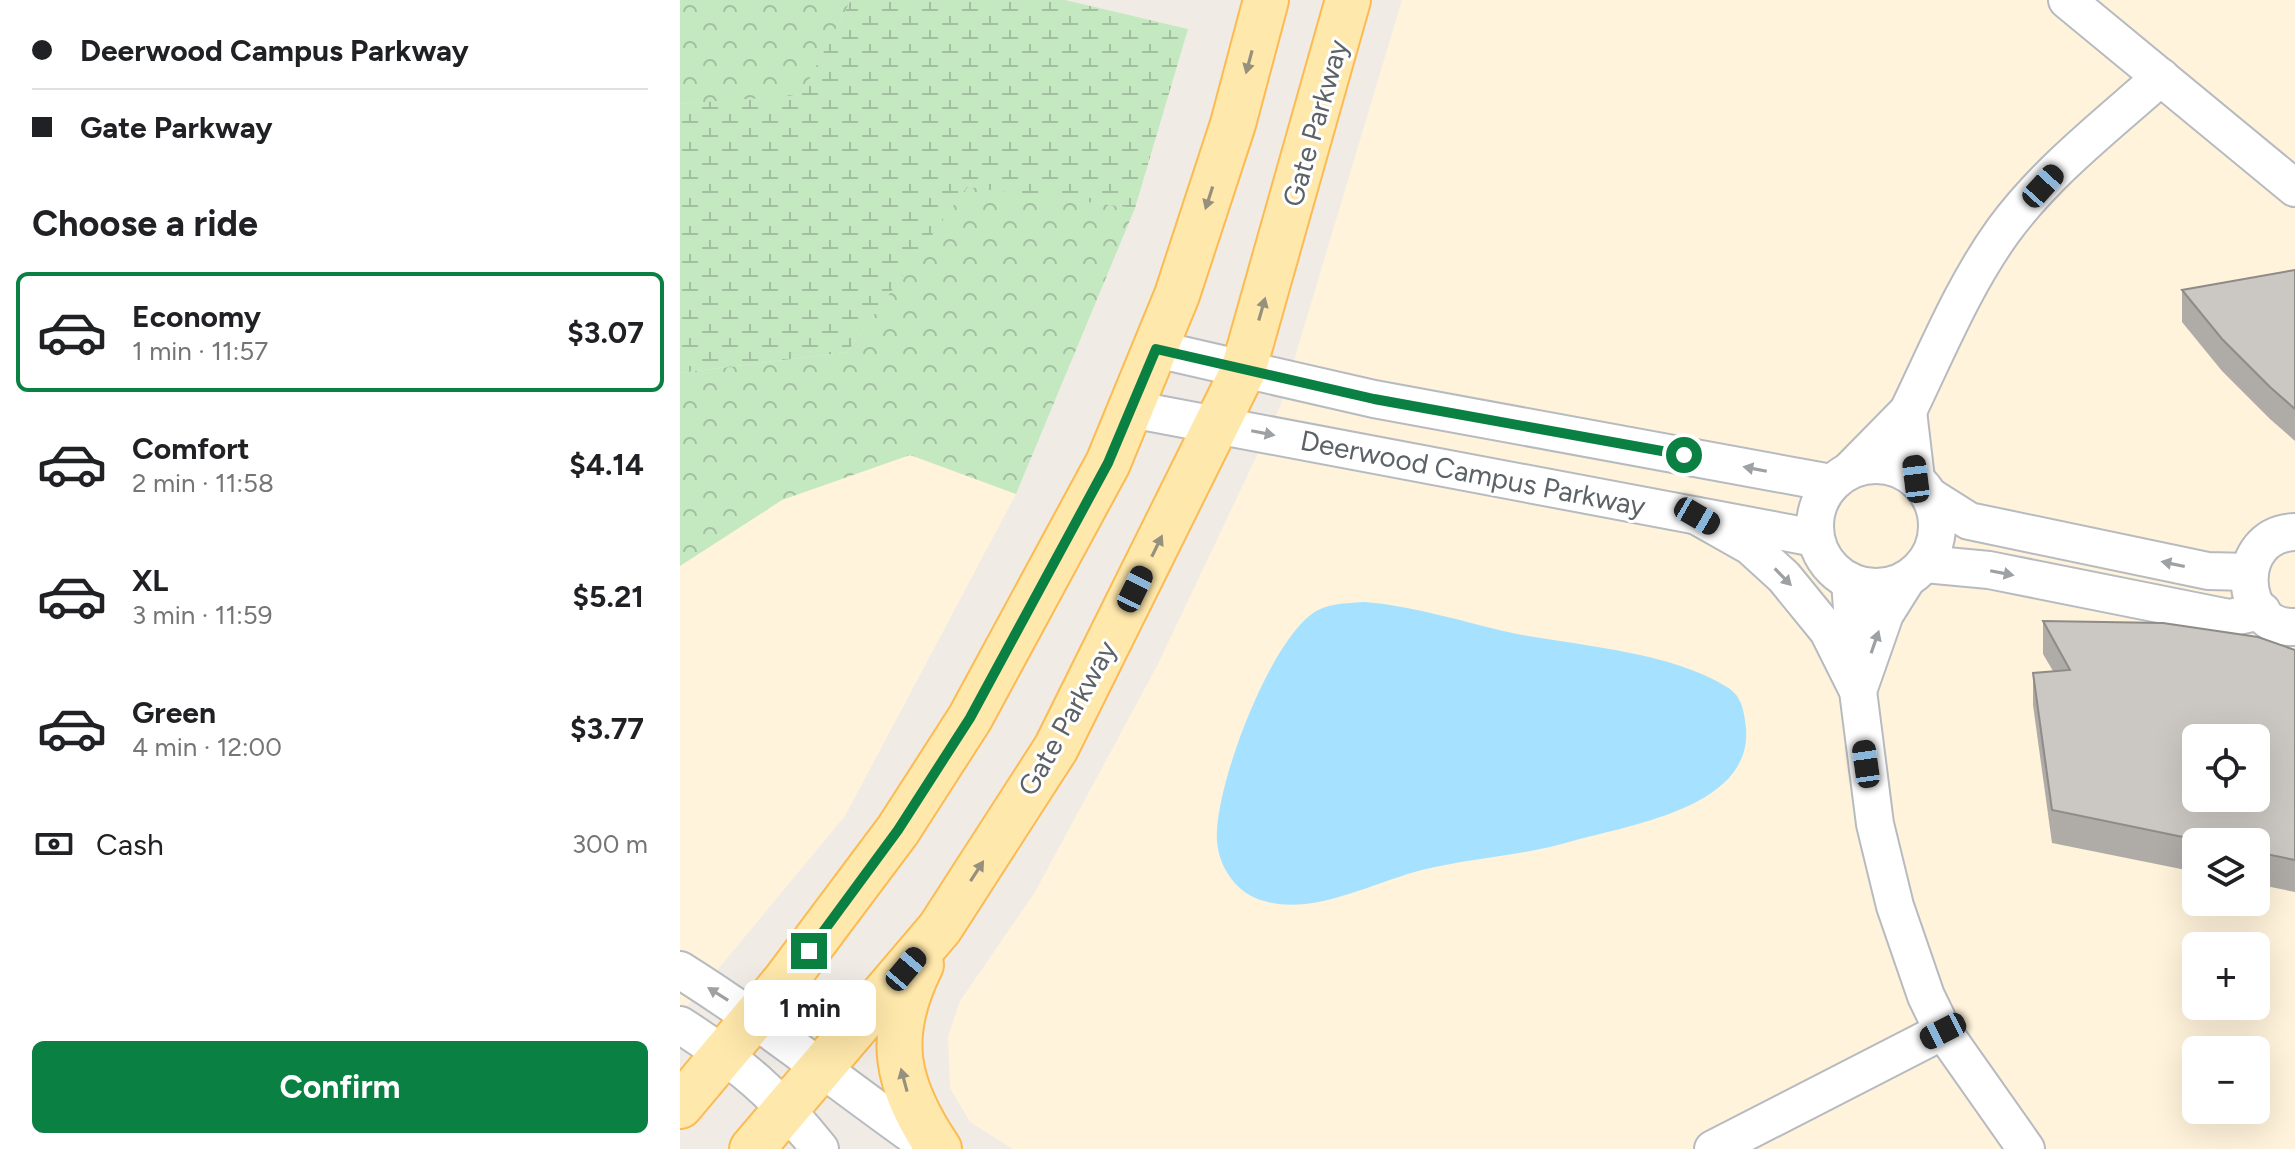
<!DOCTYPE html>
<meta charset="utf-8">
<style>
body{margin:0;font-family:Figtree,sans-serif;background:#f6f6f6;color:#202124;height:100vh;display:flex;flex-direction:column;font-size:30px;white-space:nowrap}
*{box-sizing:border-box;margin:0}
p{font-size:26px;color:#757577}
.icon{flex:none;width:44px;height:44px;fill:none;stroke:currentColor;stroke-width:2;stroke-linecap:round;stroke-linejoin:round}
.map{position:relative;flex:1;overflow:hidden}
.drawer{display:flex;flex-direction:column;background:#fff;width:680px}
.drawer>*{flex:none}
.banner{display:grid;align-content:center;height:176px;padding:0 32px;background:#fff}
.buttons{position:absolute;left:1502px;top:724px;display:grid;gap:16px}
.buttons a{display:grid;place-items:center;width:88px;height:88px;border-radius:12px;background:#fff;box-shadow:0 8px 32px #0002;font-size:40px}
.end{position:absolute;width:36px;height:36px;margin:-18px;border:10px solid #0b8043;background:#fff;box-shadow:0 0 0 4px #fff}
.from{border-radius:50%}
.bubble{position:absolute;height:56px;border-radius:12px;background:#fff;box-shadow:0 8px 32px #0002;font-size:26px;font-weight:700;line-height:56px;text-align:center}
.car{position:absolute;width:24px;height:48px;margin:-24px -12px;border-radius:10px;box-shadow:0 0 6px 2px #0007;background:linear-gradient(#222 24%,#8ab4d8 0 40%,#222 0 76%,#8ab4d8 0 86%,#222 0)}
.banner b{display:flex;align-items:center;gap:28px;height:76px;font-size:30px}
.banner b+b{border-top:2px solid #e0e0e0}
.banner i{width:20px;height:20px;background:#202124}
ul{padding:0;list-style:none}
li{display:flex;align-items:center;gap:24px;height:120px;margin:0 16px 12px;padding:0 16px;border:4px solid transparent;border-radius:12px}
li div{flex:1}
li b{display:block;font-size:30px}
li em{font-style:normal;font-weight:700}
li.current{border-color:#0b8043}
li>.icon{width:72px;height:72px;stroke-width:1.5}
h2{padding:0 32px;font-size:36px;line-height:96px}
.pay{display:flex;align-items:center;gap:20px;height:88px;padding:0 32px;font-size:30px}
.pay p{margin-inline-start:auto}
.primary-button{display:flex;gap:16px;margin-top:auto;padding:16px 32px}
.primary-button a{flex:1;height:92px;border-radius:12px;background:#0b8043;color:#fff;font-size:32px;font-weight:700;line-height:92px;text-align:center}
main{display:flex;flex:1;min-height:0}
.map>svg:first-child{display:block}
.commercial{fill:#fff3db;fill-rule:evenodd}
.forest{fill:url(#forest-crowns)}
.wetland{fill:url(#wetland-marsh)}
.water{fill:#a6e2ff}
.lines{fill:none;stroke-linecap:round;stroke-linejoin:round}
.minor-casing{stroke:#b7bbc0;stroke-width:40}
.major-casing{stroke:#fcba52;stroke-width:48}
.minor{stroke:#fff;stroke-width:36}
.major{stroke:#ffe8ab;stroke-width:44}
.wall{fill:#afaba7}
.building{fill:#cbc7c2;stroke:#8e8b88;stroke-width:2;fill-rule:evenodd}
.oneway{fill:#95917e}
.oneway2{fill:#9da1a3}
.route{stroke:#0b8043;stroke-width:10}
.labels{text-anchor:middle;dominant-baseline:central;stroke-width:6;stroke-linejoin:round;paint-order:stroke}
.street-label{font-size:28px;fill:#5c6266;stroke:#fff}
</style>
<main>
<section class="drawer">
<div class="banner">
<b><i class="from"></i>Deerwood Campus Parkway</b>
<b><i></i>Gate Parkway</b>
</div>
<h2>Choose a ride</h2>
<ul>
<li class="current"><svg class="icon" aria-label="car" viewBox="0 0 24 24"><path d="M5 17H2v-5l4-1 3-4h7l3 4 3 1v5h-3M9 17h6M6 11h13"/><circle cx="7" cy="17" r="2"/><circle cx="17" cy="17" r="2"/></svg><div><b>Economy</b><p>1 min · 11:57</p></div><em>$3.07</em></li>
<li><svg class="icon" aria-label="car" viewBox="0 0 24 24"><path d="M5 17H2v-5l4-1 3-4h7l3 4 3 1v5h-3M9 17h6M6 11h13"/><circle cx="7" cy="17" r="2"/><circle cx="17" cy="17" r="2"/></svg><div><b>Comfort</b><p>2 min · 11:58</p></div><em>$4.14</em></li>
<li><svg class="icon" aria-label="car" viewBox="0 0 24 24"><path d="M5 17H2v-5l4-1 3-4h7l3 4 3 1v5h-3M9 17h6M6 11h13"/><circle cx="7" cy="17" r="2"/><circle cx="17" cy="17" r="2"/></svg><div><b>XL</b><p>3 min · 11:59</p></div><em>$5.21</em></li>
<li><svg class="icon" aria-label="car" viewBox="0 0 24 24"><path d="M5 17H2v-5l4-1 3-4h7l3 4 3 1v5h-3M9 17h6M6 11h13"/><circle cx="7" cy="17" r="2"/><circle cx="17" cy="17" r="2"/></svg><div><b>Green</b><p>4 min · 12:00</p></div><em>$3.77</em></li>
</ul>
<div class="pay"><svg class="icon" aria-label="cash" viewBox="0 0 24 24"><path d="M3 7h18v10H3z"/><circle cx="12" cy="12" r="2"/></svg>Cash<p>300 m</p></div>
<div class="primary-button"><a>Confirm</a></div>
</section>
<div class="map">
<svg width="1615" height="1149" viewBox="0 0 1615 1149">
<defs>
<pattern id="forest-crowns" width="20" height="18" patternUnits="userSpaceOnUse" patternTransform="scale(2)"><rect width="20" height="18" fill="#c4e9c0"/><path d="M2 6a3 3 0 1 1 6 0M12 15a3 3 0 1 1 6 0" fill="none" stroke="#a2c0a0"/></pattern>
<pattern id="wetland-marsh" width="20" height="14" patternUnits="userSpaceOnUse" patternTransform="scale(2)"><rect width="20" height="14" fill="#c4e9c0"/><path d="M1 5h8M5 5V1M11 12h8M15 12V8" fill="none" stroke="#a2c0a0"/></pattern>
</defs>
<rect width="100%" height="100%" fill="#f0ece5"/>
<!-- commercial -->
<g class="commercial">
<path d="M722,0h893v1149h-1282l-43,-27 -20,-34 -2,-52 12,-35 75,-109 122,-226 123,-259zM1516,738h60v60h-60zM1516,842h60v60h-60zM1516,946h60v60h-60zM1516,1050h60v60h-60z"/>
<polygon points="0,446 231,455 336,494 165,816 0,1015"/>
</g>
<!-- forest -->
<g class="forest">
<polygon points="0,0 171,0 121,96 0,104"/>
<polygon points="287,186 455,208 336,494 230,455 102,500 0,566 0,373 167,352"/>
</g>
<!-- wetland -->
<polygon class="wetland" points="171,0 385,0 508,29 455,208 287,187 167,352 0,373 0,104 121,95"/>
<!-- water -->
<path class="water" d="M685,602c51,4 101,21 152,32 64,12 154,18 210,53 15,9 17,24 19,41 7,80 -118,97 -177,114 -48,14 -98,16 -147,28 -48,12 -108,46 -158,31 -27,-7 -45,-33 -47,-60 -4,-51 54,-206 101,-231 14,-7 31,-7 47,-8z"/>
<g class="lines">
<defs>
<g id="minor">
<polyline points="1387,0 1615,188"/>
<polyline points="476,349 694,399 1151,483"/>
<polyline points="451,409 1135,538"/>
<path d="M1228,411c29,-60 56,-126 95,-180 43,-59 104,-106 158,-154"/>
<circle cx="1196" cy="526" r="61"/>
<polyline points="1170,470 1228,411 1236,479"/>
<polyline points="1251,497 1289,521 1528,571 1570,572"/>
<polyline points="1017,516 1070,546 1104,577 1148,631 1178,691 1195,824 1215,906 1246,996 1263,1031 1346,1149"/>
<path d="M1615,532c-63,2 -58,98 0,95"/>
<polyline points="1245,564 1309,570 1549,618 1582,611"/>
<polyline points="1170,581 1178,691 1205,614 1227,579"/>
<path d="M0,970c88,55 168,120 252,179"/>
<path d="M0,1025c57,36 99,72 140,124"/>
<polyline points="1033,1149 1263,1031"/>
</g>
<g id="major">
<path d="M241,965c-36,72 -25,120 18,184"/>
<polyline points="0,1106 105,981 218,830 290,718 428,463 497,295 553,124 586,0"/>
<polyline points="72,1149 260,928 376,748 563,371 668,0"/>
</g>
</defs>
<!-- minor casing -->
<use href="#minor" class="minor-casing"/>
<!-- major casing -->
<use href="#major" class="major-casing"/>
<!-- minor -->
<use href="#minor" class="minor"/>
<!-- major -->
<use href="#major" class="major"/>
</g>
<!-- wall -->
<g class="wall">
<polygon points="1615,270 1615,441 1590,419 1542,371 1502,322 1502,290"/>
<polygon points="1363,621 1615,650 1615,892 1576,884 1576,842 1516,842 1516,872 1372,843 1353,705 1353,673 1373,671 1363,654"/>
</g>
<!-- building -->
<g class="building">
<polygon points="1615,270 1615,409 1590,387 1542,339 1502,290"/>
<path d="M1363,621l120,2 95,14 37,13v210l-39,-8v-10h-49l-155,-32 -19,-137 37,-3zM1516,738h60v60h-60z"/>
</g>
<!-- one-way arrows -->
<defs><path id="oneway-solid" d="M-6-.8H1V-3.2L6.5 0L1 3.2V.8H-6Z" transform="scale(2)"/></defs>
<g class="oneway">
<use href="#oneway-solid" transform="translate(569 62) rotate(105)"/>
<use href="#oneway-solid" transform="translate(529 198) rotate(108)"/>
<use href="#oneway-solid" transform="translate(582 309) rotate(-74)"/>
<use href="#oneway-solid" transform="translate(477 546) rotate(-64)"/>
<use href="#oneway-solid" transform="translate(297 871) rotate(-57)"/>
<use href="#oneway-solid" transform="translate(224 1080) rotate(-105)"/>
</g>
<g class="oneway2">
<use href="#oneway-solid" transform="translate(583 433) rotate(11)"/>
<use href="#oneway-solid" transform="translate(1075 469) rotate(-169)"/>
<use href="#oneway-solid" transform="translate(1493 564) rotate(-168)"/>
<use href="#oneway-solid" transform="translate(1322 573) rotate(11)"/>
<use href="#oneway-solid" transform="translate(1103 577) rotate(46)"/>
<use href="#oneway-solid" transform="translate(1195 642) rotate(-71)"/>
<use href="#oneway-solid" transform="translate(38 994) rotate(-148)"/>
</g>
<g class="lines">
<!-- route -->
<polyline class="route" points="129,951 218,830 290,718 428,463 476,349 694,399 1004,455"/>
</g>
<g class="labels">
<!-- street labels -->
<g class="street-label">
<text transform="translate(635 123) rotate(-74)">Gate Parkway</text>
<text transform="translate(793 473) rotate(11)">Deerwood Campus Parkway</text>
<text transform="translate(387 718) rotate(-61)">Gate Parkway</text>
</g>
</g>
</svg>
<div class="buttons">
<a><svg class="icon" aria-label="locate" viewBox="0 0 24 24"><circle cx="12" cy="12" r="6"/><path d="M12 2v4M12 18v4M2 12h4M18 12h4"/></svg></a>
<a><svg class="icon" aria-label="layers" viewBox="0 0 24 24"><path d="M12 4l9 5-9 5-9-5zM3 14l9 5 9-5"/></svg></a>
<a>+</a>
<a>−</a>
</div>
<i class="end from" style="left:1004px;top:455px"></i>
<i class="end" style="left:129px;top:951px"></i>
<div class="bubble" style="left:64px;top:980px;width:132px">1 min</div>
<i class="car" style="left:1363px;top:186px;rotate:42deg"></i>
<i class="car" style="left:1236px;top:479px;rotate:353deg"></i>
<i class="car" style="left:1017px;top:516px;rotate:120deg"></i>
<i class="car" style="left:455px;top:589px;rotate:26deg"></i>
<i class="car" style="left:1186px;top:764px;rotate:352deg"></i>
<i class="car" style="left:226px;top:969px;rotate:40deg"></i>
<i class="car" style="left:1263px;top:1031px;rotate:243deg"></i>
</div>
</main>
